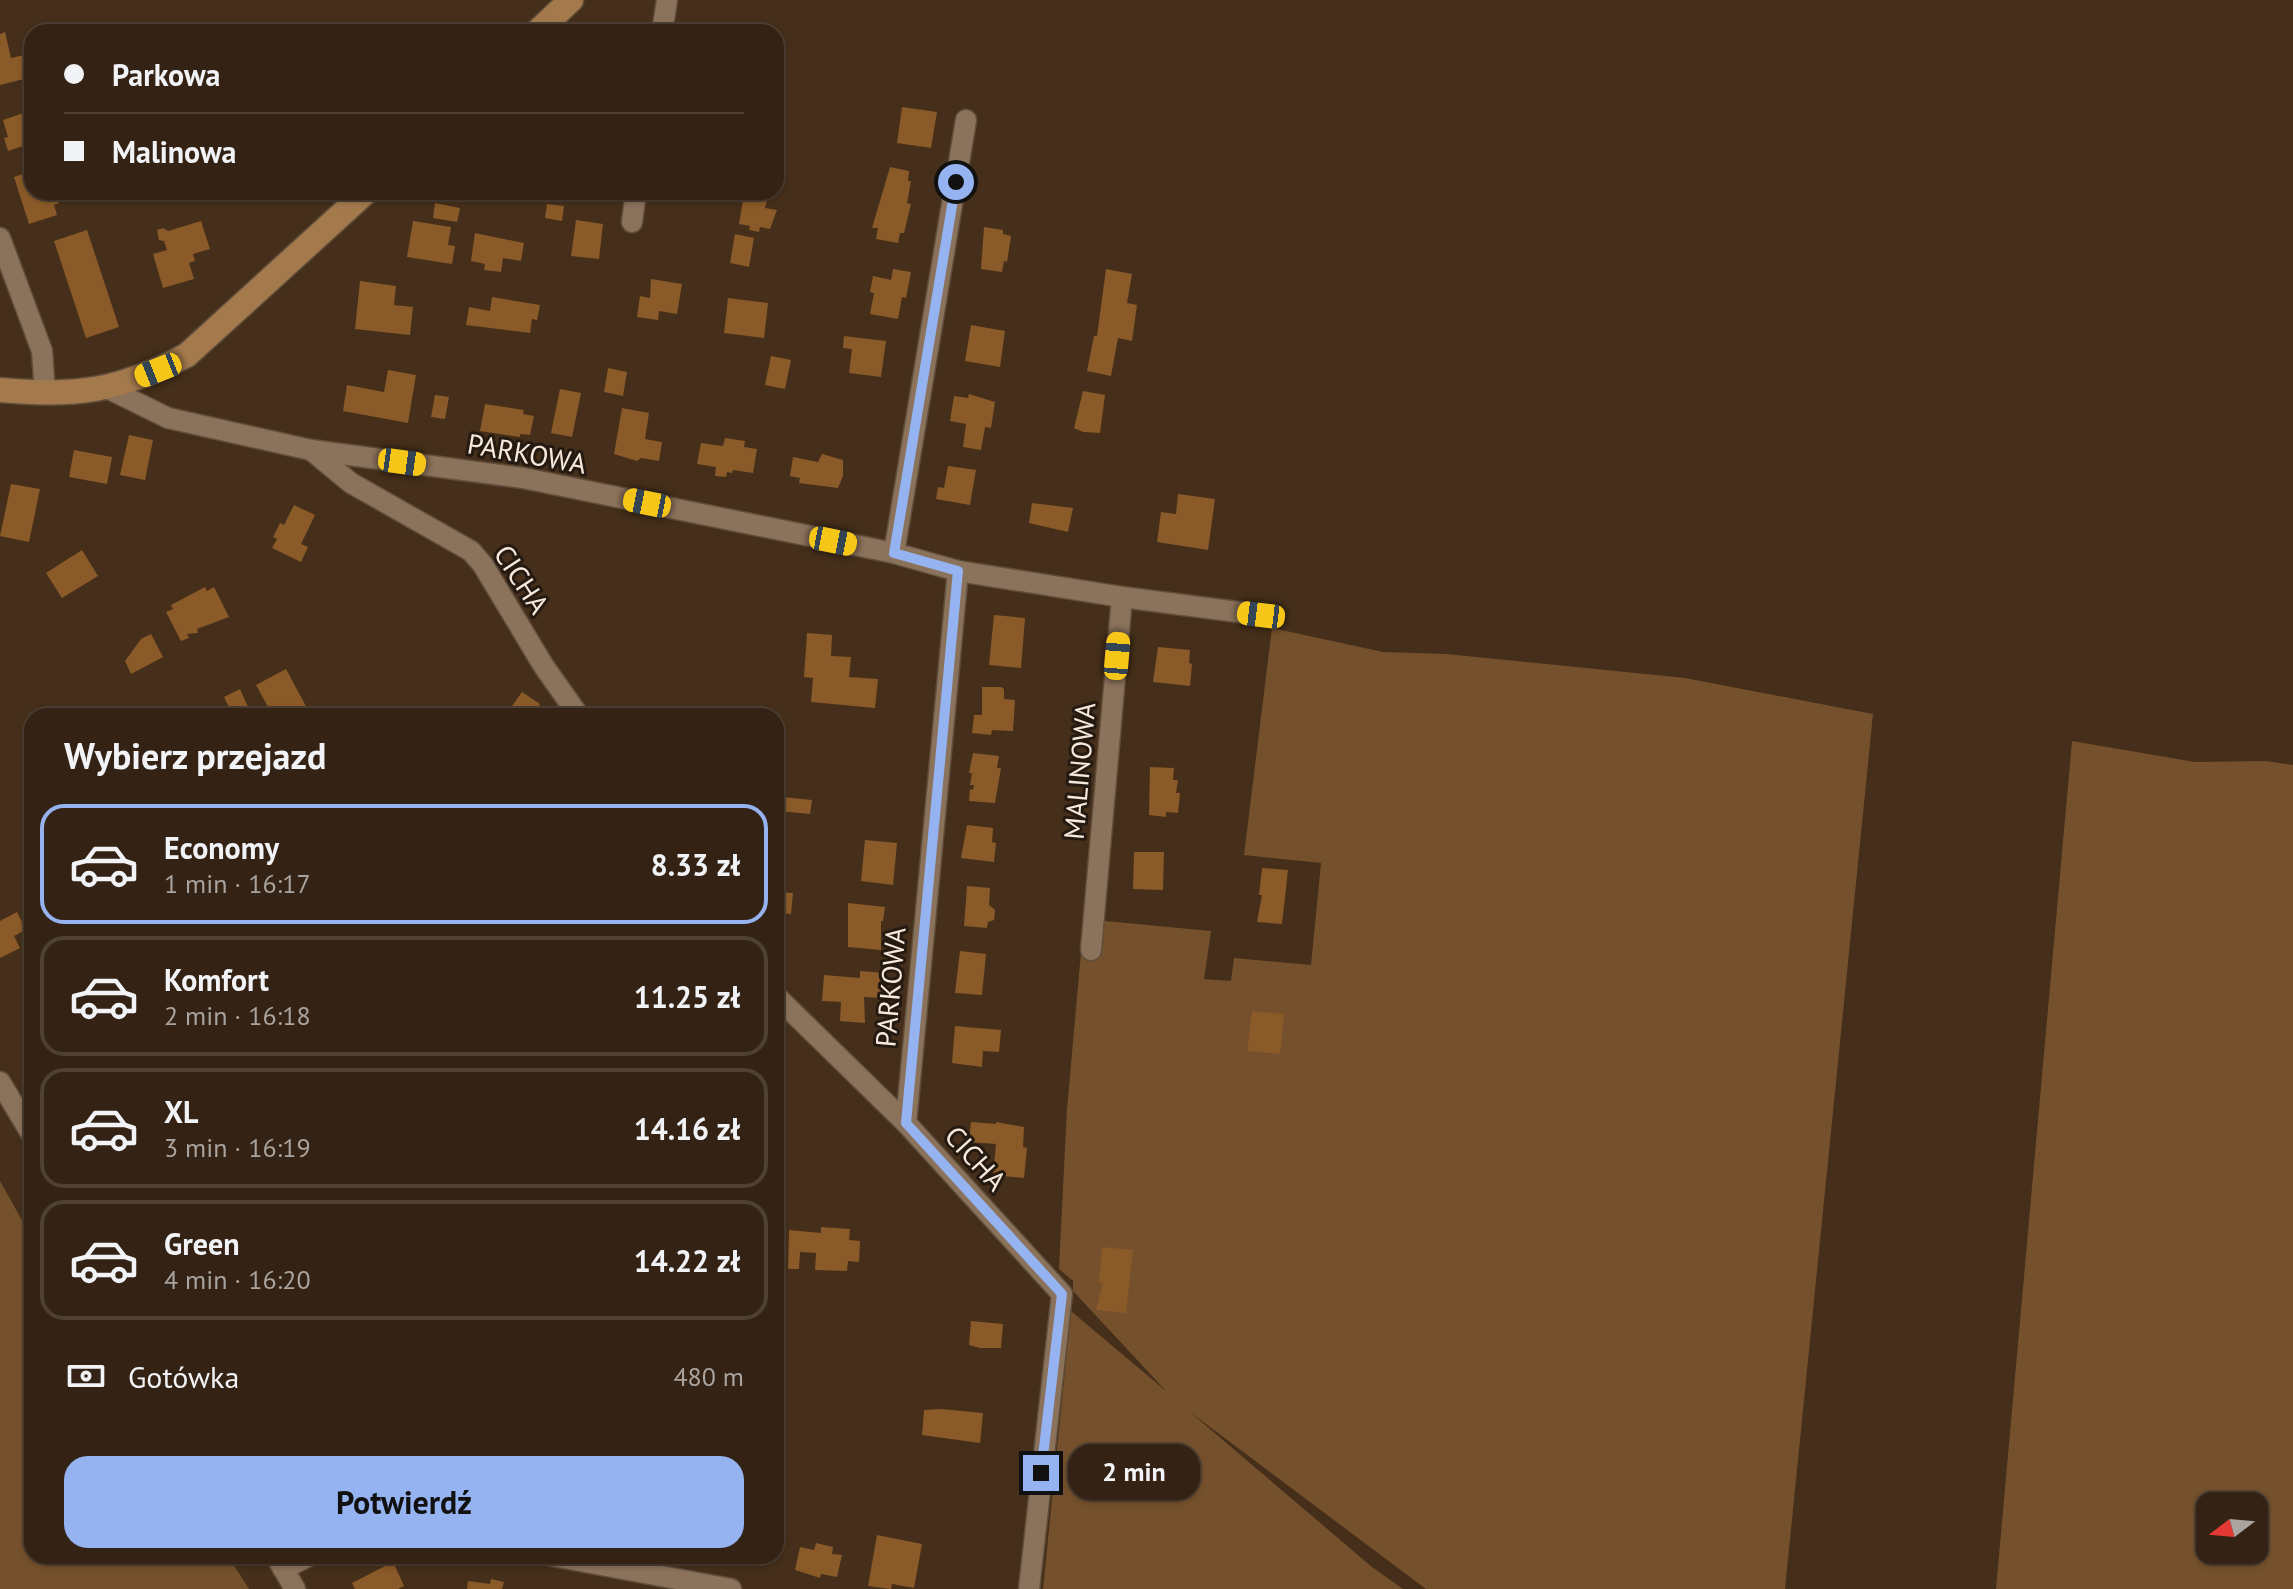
<!DOCTYPE html>
<html lang="pl">
<meta charset="utf-8">
<style>
body{margin:0;font-family:"PT Sans",sans-serif;background:#3c2b1d;color:#f1f3f6;height:100vh;display:flex;flex-direction:column;font-size:30px;white-space:nowrap}
*{box-sizing:border-box;margin:0}
p{font-size:26px;color:#a9a4a0}
.icon{flex:none;width:44px;height:44px;fill:none;stroke:currentColor;stroke-width:2;stroke-linecap:round;stroke-linejoin:round}
.map{position:relative;flex:1;overflow:hidden}
.panel{position:absolute;left:24px;top:708px;width:760px;height:856px;display:flex;flex-direction:column;background:#342314;border-radius:24px;box-shadow:0 2px 6px #0004,0 0 0 2px #4e4034}
.panel>*{flex:none}
.top-card{position:absolute;left:24px;top:24px;width:760px;height:176px;border-radius:24px;box-shadow:0 2px 6px #0004,0 0 0 2px #4e4034;display:grid;align-content:center;height:176px;padding:0 40px;background:#342314}
.needle{width:52px;rotate:254deg}
.controls{position:absolute;left:2196px;top:1492px;display:grid;gap:16px}
.controls a{display:grid;place-items:center;width:72px;height:72px;border-radius:16px;background:#342314;box-shadow:0 2px 6px #0004,0 0 0 2px #4e4034;font-size:40px}
.end{position:absolute;width:36px;height:36px;margin:-18px;border:10px solid #95b2f1;background:#111;box-shadow:0 0 0 4px #111}
.from{border-radius:50%}
.bubble{position:absolute;height:56px;border-radius:24px;background:#342314;box-shadow:0 2px 6px #0004,0 0 0 2px #4e4034;font-size:26px;font-weight:600;line-height:56px;text-align:center}
.car{position:absolute;width:24px;height:48px;margin:-24px -12px;border-radius:10px;box-shadow:0 0 6px 2px #0007;background:linear-gradient(#f5c518 24%,#345 0 40%,#f5c518 0 76%,#345 0 86%,#f5c518 0)}
.top-card b{display:flex;align-items:center;gap:28px;height:76px;font-size:30px}
.top-card b+b{border-top:2px solid #4e4034}
.top-card i{width:20px;height:20px;background:#f1f3f6}
ul{padding:0;list-style:none}
li{display:flex;align-items:center;gap:24px;height:120px;margin:0 16px 12px;padding:0 24px;border:4px solid #4e4034;border-radius:24px}
li div{flex:1}
li b{display:block;font-size:30px}
li em{font-style:normal;font-weight:600}
li.current{border-color:#95b2f1}
li>.icon{width:72px;height:72px;stroke-width:1.5}
h2{padding:0 40px;font-size:36px;line-height:96px}
.pay{display:flex;align-items:center;gap:20px;height:88px;padding:0 40px;font-size:30px}
.pay p{margin-inline-start:auto}
.action{display:flex;gap:16px;margin-top:auto;padding:16px 40px}
.action a{flex:1;height:92px;border-radius:24px;background:#95b2f1;color:#111;font-size:32px;font-weight:600;line-height:92px;text-align:center}
.map>svg:first-child{display:block}
.green{fill:#75502c;fill-rule:evenodd}
.building{fill:#8a5a28}
.lines{fill:none;stroke-linecap:round;stroke-linejoin:round}
.street-casing{stroke:#604e3b;stroke-width:23}
.secondary-casing{stroke:#604e3b;stroke-width:27}
.street{stroke:#8b725b;stroke-width:20}
.secondary{stroke:#a47a4d;stroke-width:24}
.route{stroke:#95b2f1;stroke-width:10}
.labels{text-anchor:middle;dominant-baseline:central;stroke-width:6;stroke-linejoin:round;paint-order:stroke}
.street-label{font-size:28px;fill:#f8e9dc;stroke:#241a11}
</style>
<div class="map">
<svg width="2293" height="1589" viewBox="0 0 2293 1589">
<rect width="100%" height="100%" fill="#452f1a"/>
<!-- green -->
<g class="green">
<polygon points="1272,628 1383,652 1446,654 1685,678 1873,714 1785,1589 1426,1589 1190,1412 1372,1567 1403,1589 1043,1589 1071,1311 1166,1391 1073,1291 1073,1281 1059,1269 1067,1109 1084,919 1211,931 1204,979 1231,981 1234,958 1311,965 1321,863 1244,855"/>
<path d="M2072,741l123,21 71,-1 27,4v824h-297zM2210,1506h44v44h-44z"/>
<polygon points="0,1181 32,1238 32,1556 228,1556 249,1589 0,1589"/>
</g>
<!-- building -->
<g class="building">
<polygon points="5,32 11,58 28,54 32,77 0,85 0,34"/>
<polygon points="902,107 937,112 931,148 897,143"/>
<polygon points="32,110 32,143 8,151 4,138 8,137 3,120"/>
<polygon points="890,167 909,171 908,181 911,181 907,203 911,204 904,233 900,233 898,243 876,239 878,228 872,228"/>
<polygon points="32,171 32,192 56,192 59,203 54,205 57,215 29,224 14,177"/>
<polygon points="753,197 767,200 765,208 777,210 770,229 760,227 759,232 749,230 750,226 739,224 743,200 752,202"/>
<polygon points="435,203 460,208 457,222 433,218"/>
<polygon points="547,204 564,206 562,221 545,218"/>
<polygon points="576,220 603,224 599,259 571,256"/>
<polygon points="201,221 210,249 193,254 195,261 189,263 194,279 163,288 153,254 167,250 164,241 159,240 157,230 163,228 168,231"/>
<polygon points="413,221 451,227 448,245 455,246 452,264 407,257"/>
<polygon points="984,227 1003,230 1003,234 1011,236 1007,262 1004,261 1002,272 981,269"/>
<polygon points="87,230 119,327 86,338 54,241"/>
<polygon points="475,233 524,243 521,261 503,258 501,272 484,270 485,264 471,261"/>
<polygon points="735,234 754,238 749,267 730,263"/>
<polygon points="893,269 911,272 906,298 902,297 898,319 870,314 874,293 870,292 873,276 891,280"/>
<polygon points="1106,269 1132,274 1127,303 1137,305 1132,341 1118,338 1111,376 1087,371 1094,336 1097,336"/>
<polygon points="651,279 682,284 677,314 659,311 658,320 637,317 640,296 650,298"/>
<polygon points="360,281 396,286 394,305 413,307 410,335 355,329"/>
<polygon points="492,297 540,305 537,320 532,319 530,333 466,325 469,307 490,311"/>
<polygon points="728,298 768,303 764,338 724,333"/>
<polygon points="971,325 1005,331 1000,367 965,361"/>
<polygon points="844,336 886,341 881,377 849,373 852,349 843,348"/>
<polygon points="771,356 791,360 785,389 765,385"/>
<polygon points="608,368 627,372 623,396 604,392"/>
<polygon points="388,370 416,375 408,423 343,411 347,385 384,392"/>
<polygon points="560,389 581,393 572,437 551,433"/>
<polygon points="1083,391 1105,395 1100,433 1083,432 1074,428"/>
<polygon points="969,394 995,402 991,428 985,427 981,450 963,447 966,424 950,421 954,396 968,398"/>
<polygon points="435,395 449,397 445,419 431,417"/>
<polygon points="485,404 524,410 523,414 534,416 530,435 520,434 520,437 480,431"/>
<polygon points="622,408 649,413 645,439 662,442 659,461 641,458 637,461 614,454"/>
<polygon points="129,435 153,440 145,480 120,475"/>
<polygon points="725,438 745,441 744,447 757,449 753,473 733,470 732,473 727,472 726,477 715,476 716,467 697,464 701,443 723,446"/>
<polygon points="74,450 112,457 107,484 69,477"/>
<polygon points="822,454 843,460 843,476 838,488 799,483 800,478 790,476 793,457 818,462"/>
<polygon points="948,466 976,470 970,505 936,499 938,487 944,488"/>
<polygon points="11,484 40,489 29,542 0,536"/>
<polygon points="1178,494 1215,499 1208,550 1157,542 1161,512 1176,514"/>
<polygon points="1032,503 1073,508 1068,532 1029,523"/>
<polygon points="294,505 315,515 301,544 308,547 301,562 272,548 277,539 273,537 280,523 284,525"/>
<polygon points="82,550 98,576 62,598 46,573"/>
<polygon points="205,587 207,591 214,587 229,617 197,629 198,633 187,634 189,638 181,641 166,612 173,609 171,605"/>
<polygon points="994,615 1025,618 1021,668 989,665"/>
<polygon points="807,633 832,635 831,656 851,657 849,677 878,679 875,708 811,702 813,678 804,677"/>
<polygon points="151,634 163,657 131,674 125,661 141,639"/>
<polygon points="1158,647 1190,650 1189,663 1192,664 1190,686 1153,682"/>
<polygon points="286,669 308,710 297,716 273,716 256,685"/>
<polygon points="982,687 1001,687 1004,689 1004,699 1015,700 1013,731 992,730 991,735 972,733 974,715 982,715"/>
<polygon points="240,689 252,716 227,716 232,714 224,697"/>
<polygon points="522,692 540,704 532,716 505,716"/>
<polygon points="973,753 999,756 997,768 1001,768 995,803 969,801 970,789 973,790 974,785 970,785 972,773 969,773"/>
<polygon points="1150,767 1174,768 1173,780 1178,780 1176,793 1180,793 1178,813 1166,812 1166,817 1149,815"/>
<polygon points="782,797 812,800 810,814 780,811"/>
<polygon points="967,825 993,828 992,842 996,843 994,862 961,858"/>
<polygon points="865,840 897,843 893,885 861,881"/>
<polygon points="1134,852 1164,852 1163,890 1133,889"/>
<polygon points="1262,868 1288,870 1282,924 1257,922 1262,895 1259,895"/>
<polygon points="967,886 990,888 989,905 995,910 994,920 988,922 987,928 964,926"/>
<polygon points="776,892 793,893 791,914 781,913 780,924 776,924"/>
<polygon points="848,903 885,907 883,921 881,921 881,950 848,947"/>
<polygon points="17,912 26,930 14,936 20,948 0,958 0,921"/>
<polygon points="960,951 986,954 982,995 955,993"/>
<polygon points="860,971 884,973 882,998 864,997 865,1023 840,1021 841,1002 822,1001 824,975 860,978"/>
<polygon points="1252,1011 1284,1014 1280,1054 1247,1051"/>
<polygon points="955,1026 1001,1030 999,1052 983,1051 982,1067 952,1063"/>
<polygon points="971,1122 996,1124 996,1122 1024,1127 1023,1147 1027,1148 1024,1178 993,1175 996,1144 969,1142"/>
<polygon points="821,1227 850,1229 849,1240 860,1241 859,1262 848,1261 847,1271 815,1270 816,1253 800,1252 799,1269 788,1269 789,1230 821,1233"/>
<polygon points="1102,1247 1133,1250 1126,1313 1096,1310 1103,1283 1099,1283"/>
<polygon points="971,1321 1003,1324 1001,1348 980,1348 969,1345"/>
<polygon points="941,1409 983,1413 980,1443 922,1435 924,1410"/>
<polygon points="877,1535 922,1544 914,1588 892,1584 891,1589 868,1586"/>
<polygon points="816,1543 833,1547 832,1554 842,1555 837,1577 821,1574 820,1578 795,1570 800,1547 814,1550"/>
<polygon points="393,1562 404,1586 398,1589 355,1589 352,1583"/>
<polygon points="491,1579 504,1582 502,1589 467,1589 468,1581 490,1584"/>
</g>
<g class="lines">
<defs>
<g id="street">
<polyline points="662,32 667,0"/>
<polyline points="632,222 636,192"/>
<polyline points="0,238 42,351 45,394"/>
<polyline points="107,388 168,418 311,450 523,478 894,553 958,571 1122,597 1261,615"/>
<polyline points="311,450 351,483 471,551 483,565 543,665 579,716"/>
<polyline points="894,553 966,120"/>
<polyline points="1091,950 1122,597"/>
<polyline points="776,996 906,1123 1062,1294 1029,1589"/>
<polyline points="0,1082 32,1135"/>
<polyline points="906,1123 958,571"/>
<polyline points="276,1556 295,1589"/>
<polyline points="553,1556 731,1589"/>
<polyline points="283,1569 309,1556"/>
</g>
<g id="secondary">
<polyline points="537,32 571,0"/>
<path d="M0,390c77,7 119,1 187,-35l179,-163"/>
</g>
</defs>
<!-- street casing -->
<use href="#street" class="street-casing"/>
<!-- secondary casing -->
<use href="#secondary" class="secondary-casing"/>
<!-- street -->
<use href="#street" class="street"/>
<!-- secondary -->
<use href="#secondary" class="secondary"/>
</g>
<g class="lines">
<!-- route -->
<polyline class="route" points="956,182 894,553 958,571 906,1123 1062,1294 1041,1473"/>
</g>
<g class="labels">
<!-- street labels -->
<g class="street-label">
<text transform="translate(527 453) rotate(10)">PARKOWA</text>
<text transform="translate(522 579) rotate(57)">CICHA</text>
<text transform="translate(1079 771) rotate(-85)">MALINOWA</text>
<text transform="translate(890 987) rotate(-85)">PARKOWA</text>
<text transform="translate(976 1158) rotate(48)">CICHA</text>
</g>
</g>
</svg>
<div class="controls">
<a><svg class="needle" viewBox="-14 -14 28 28"><path d="M0-13l5 13h-10z" fill="#e53935"/><path d="M0 13l5-13h-10z" fill="#a9a4a0"/></svg></a>
</div>
<i class="end from" style="left:956px;top:182px"></i>
<i class="end" style="left:1041px;top:1473px"></i>
<div class="bubble" style="left:1068px;top:1444px;width:132px">2 min</div>
<i class="car" style="left:158px;top:370px;rotate:248deg"></i>
<i class="car" style="left:402px;top:462px;rotate:98deg"></i>
<i class="car" style="left:647px;top:503px;rotate:281deg"></i>
<i class="car" style="left:833px;top:541px;rotate:101deg"></i>
<i class="car" style="left:1261px;top:615px;rotate:277deg"></i>
<i class="car" style="left:1117px;top:656px;rotate:5deg"></i>
<div class="top-card">
<b><i class="from"></i>Parkowa</b>
<b><i></i>Malinowa</b>
</div>
<section class="panel">
<h2>Wybierz przejazd</h2>
<ul>
<li class="current"><svg class="icon" aria-label="car" viewBox="0 0 24 24"><path d="M5 17H2v-5l4-1 3-4h7l3 4 3 1v5h-3M9 17h6M6 11h13"/><circle cx="7" cy="17" r="2"/><circle cx="17" cy="17" r="2"/></svg><div><b>Economy</b><p>1 min · 16:17</p></div><em>8.33 zł</em></li>
<li><svg class="icon" aria-label="car" viewBox="0 0 24 24"><path d="M5 17H2v-5l4-1 3-4h7l3 4 3 1v5h-3M9 17h6M6 11h13"/><circle cx="7" cy="17" r="2"/><circle cx="17" cy="17" r="2"/></svg><div><b>Komfort</b><p>2 min · 16:18</p></div><em>11.25 zł</em></li>
<li><svg class="icon" aria-label="car" viewBox="0 0 24 24"><path d="M5 17H2v-5l4-1 3-4h7l3 4 3 1v5h-3M9 17h6M6 11h13"/><circle cx="7" cy="17" r="2"/><circle cx="17" cy="17" r="2"/></svg><div><b>XL</b><p>3 min · 16:19</p></div><em>14.16 zł</em></li>
<li><svg class="icon" aria-label="car" viewBox="0 0 24 24"><path d="M5 17H2v-5l4-1 3-4h7l3 4 3 1v5h-3M9 17h6M6 11h13"/><circle cx="7" cy="17" r="2"/><circle cx="17" cy="17" r="2"/></svg><div><b>Green</b><p>4 min · 16:20</p></div><em>14.22 zł</em></li>
</ul>
<div class="pay"><svg class="icon" aria-label="cash" viewBox="0 0 24 24"><path d="M3 7h18v10H3z"/><circle cx="12" cy="12" r="2"/></svg>Gotówka<p>480 m</p></div>
<div class="action"><a>Potwierdź</a></div>
</section>
</div>
